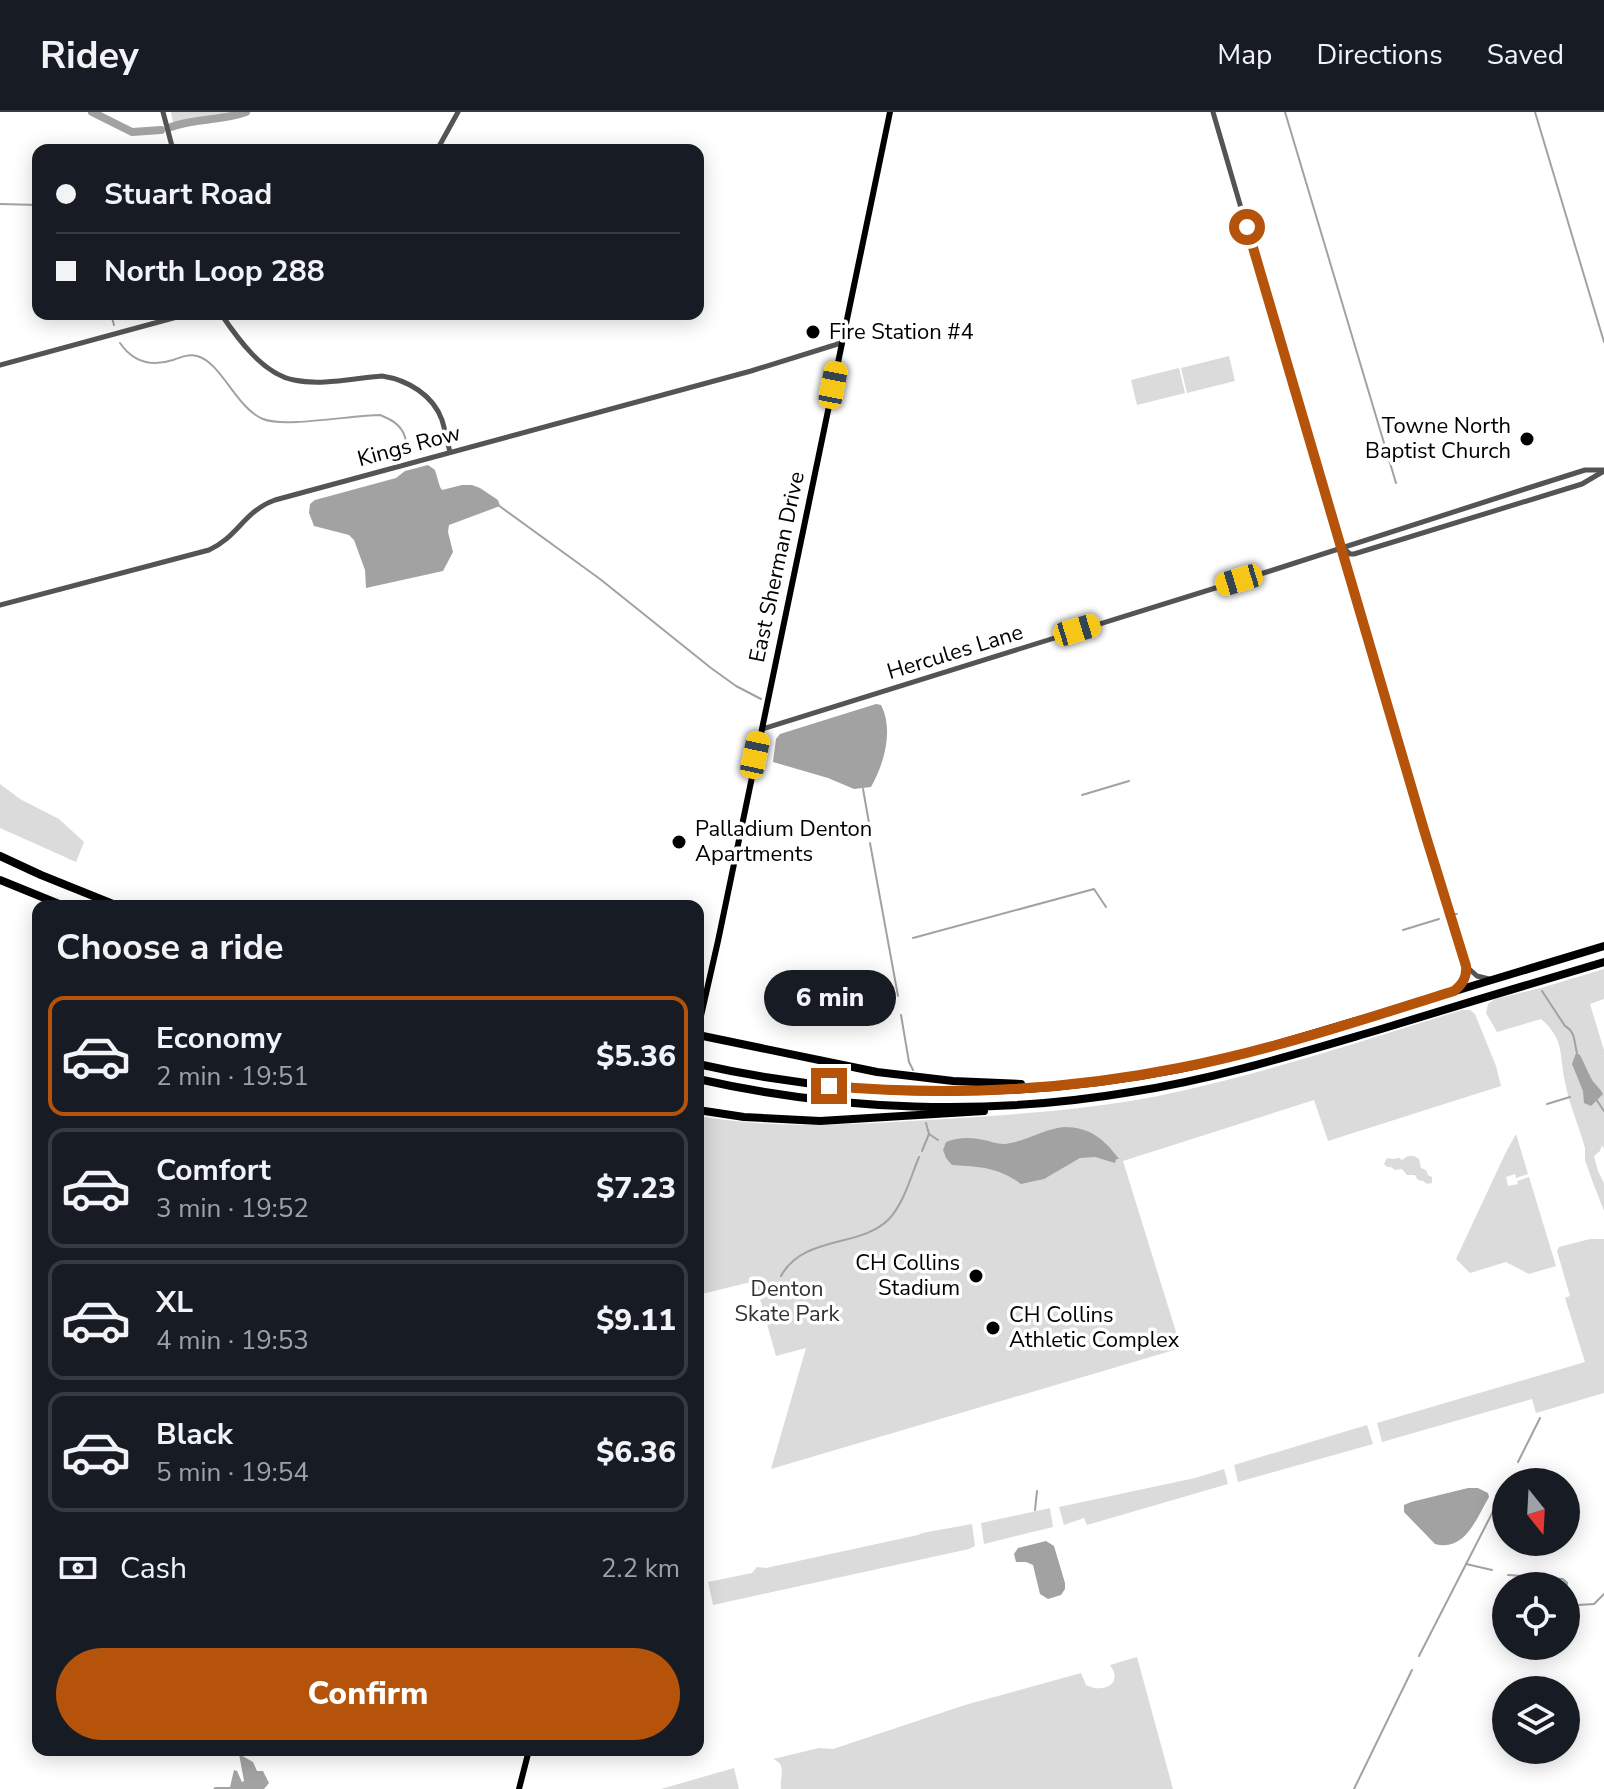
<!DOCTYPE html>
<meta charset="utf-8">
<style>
body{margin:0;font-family:"Nunito Sans",sans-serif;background:#20242c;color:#f1f3f6;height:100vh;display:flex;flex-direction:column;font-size:30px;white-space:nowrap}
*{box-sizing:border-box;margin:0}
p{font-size:26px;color:#9ea1a6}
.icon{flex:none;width:44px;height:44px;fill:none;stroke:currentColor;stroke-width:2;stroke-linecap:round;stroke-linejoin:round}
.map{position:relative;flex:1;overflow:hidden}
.details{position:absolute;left:32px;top:788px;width:672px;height:856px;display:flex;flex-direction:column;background:#171b24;border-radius:16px;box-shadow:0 4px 20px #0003}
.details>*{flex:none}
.banner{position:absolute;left:32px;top:32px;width:672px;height:176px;border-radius:16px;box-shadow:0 4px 20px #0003;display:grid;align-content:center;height:176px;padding:0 24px;background:#171b24}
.needle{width:52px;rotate:162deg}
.fabs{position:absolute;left:1492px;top:1356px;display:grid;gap:16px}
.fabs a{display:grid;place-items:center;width:88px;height:88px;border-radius:50%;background:#171b24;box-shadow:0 4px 20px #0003;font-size:40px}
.end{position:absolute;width:36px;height:36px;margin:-18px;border:10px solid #b45309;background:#fff;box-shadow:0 0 0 4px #fff}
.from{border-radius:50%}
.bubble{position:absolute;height:56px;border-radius:28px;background:#171b24;box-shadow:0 4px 20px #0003;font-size:26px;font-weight:800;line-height:56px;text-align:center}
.car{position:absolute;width:24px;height:48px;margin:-24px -12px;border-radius:10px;box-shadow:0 0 6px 2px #0007;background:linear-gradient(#f5c518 24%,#345 0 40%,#f5c518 0 76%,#345 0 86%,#f5c518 0)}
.banner b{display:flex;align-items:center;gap:28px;height:76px;font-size:30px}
.banner b+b{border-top:2px solid #363941}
.banner i{width:20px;height:20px;background:#f1f3f6}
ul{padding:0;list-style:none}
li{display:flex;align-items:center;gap:24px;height:120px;margin:0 16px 12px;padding:0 8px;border:4px solid #363941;border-radius:16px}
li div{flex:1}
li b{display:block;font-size:30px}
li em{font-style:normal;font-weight:800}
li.selected{border-color:#b45309}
li>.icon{width:72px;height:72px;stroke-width:1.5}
h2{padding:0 24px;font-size:36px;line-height:96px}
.pay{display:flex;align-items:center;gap:20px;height:88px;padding:0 24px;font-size:30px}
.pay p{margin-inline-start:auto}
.button{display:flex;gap:16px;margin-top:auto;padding:16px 24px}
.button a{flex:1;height:92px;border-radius:48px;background:#b45309;color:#fff;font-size:32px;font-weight:800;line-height:92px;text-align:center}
header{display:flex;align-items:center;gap:48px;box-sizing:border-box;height:112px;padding:0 40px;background:#171b24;border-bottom:2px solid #363941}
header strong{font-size:38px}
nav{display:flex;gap:44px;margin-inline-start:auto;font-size:28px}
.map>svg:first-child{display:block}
.green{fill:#dbdbdb}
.water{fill:#a2a2a2}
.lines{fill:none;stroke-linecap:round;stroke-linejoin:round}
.stream{stroke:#a2a2a2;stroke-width:2}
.river{stroke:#a2a2a2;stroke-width:8}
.minor{stroke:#545454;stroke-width:5}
.major{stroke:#000;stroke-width:6}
.highway{stroke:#000;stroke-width:8}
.route{stroke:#b45309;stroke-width:10}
.poi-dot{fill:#000;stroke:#fff;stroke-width:3}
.labels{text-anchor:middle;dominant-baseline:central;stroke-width:7;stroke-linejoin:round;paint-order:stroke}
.poi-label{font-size:22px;fill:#000;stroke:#fff;text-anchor:start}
.street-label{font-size:22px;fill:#000;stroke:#fff}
.park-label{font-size:22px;fill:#323232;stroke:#fff}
</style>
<header>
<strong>Ridey</strong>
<nav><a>Map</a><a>Directions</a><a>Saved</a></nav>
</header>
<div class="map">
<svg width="1604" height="1677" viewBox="0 0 1604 1677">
<rect width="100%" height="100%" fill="#fff"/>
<!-- green -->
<g class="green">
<polygon points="171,0 251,0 243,4 174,16"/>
<polygon points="1229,244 1235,269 1187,281 1181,256"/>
<polygon points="1179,256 1185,281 1137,293 1131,268"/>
<polygon points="0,672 20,687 59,707 84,730 76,750 0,716"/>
<path d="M1604,857v30l-14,5 14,46v99l-2,-4 -2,6 -6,5 4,15 6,12v28l-12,-31 -7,-20v-12c-6,-22 -16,-44 -20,-66 -6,-28 0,-42 -24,-63l-44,13 -11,-19 2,-9 7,-5 46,-11z"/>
<path d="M1462,898h8l5,4 21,52 5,20 -173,55 -14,-41 -191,61 58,187 -410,121 35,-121 -30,8 -21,-75 -57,14v-142c3,-13 0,-24 0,-37 76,13 153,9 230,4 77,-5 154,-9 230,-24 103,-21 203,-55 304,-86z"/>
<polygon points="1516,1022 1528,1062 1516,1066 1515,1062 1506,1065 1508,1074 1518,1072 1517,1069 1529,1065 1556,1154 1529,1162 1506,1150 1470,1161 1456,1147 1506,1040"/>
<polygon points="1408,1044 1414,1044 1419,1047 1421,1056 1426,1058 1428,1063 1432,1065 1432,1071 1427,1072 1423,1069 1418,1068 1415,1063 1407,1063 1402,1057 1395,1058 1391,1055 1387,1055 1384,1052 1387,1046 1393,1047 1399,1046 1402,1048"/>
<polygon points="1590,1127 1604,1127 1604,1281 1536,1301 1532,1287 1382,1330 1377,1311 1585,1250 1565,1186 1570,1184 1557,1139 1559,1135"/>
<polygon points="1367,1313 1373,1332 1238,1370 1234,1353"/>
<polygon points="1224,1357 1228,1372 1087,1413 1084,1406 1064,1413 1059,1395 1195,1366"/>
<polygon points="1050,1396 1053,1415 984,1432 981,1411"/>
<polygon points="972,1412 975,1434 969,1437 713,1493 708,1470 752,1461 757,1455 766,1456 918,1423 922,1421"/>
<path d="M1137,1545l36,132h-392c-2,-12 7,-24 -8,-30l46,-11 14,1 132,-44 116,-32 5,12c17,9 38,-1 24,-20z"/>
<polygon points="734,1656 739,1677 661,1677"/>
</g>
<!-- water -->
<g class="water">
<polygon points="428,353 435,358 440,375 442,378 462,373 472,373 480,376 498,388 500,394 449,413 448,420 453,440 443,459 366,476 365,458 354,428 349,423 314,414 309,401 310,392 315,388 396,366 405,359"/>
<path d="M876,592l5,1c13,25 3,59 -10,82l-17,2 -26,-11 -55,-16 3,-23 4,-5z"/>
<path d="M1576,941l4,2c4,8 7,15 11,23 3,6 9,10 12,16l-12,12 -7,-3 -1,-12 -11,-27z"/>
<path d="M1064,1015c26,0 40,12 55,32h-3l-1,4 -20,-6 -15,1 -36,21 -23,5c-23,-17 -41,-17 -69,-19l-6,-7 -3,-8 3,-8c12,-5 25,-5 38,-2 6,1 13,4 19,4 21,-1 39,-15 61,-17z"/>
<path d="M1468,1376h10l10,5 1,4c-13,22 -24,55 -54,47l-31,-32v-7l7,-3z"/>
<polygon points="1046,1429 1054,1434 1065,1471 1065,1477 1061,1483 1048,1487 1040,1482 1033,1453 1026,1450 1016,1450 1014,1442 1018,1436"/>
<polygon points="239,1642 253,1650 257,1659 263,1659 269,1671 264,1677 213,1677 215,1675 230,1675 234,1658 237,1659 242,1670 244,1669"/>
</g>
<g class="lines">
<!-- stream -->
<g class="stream">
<polyline points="1285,0 1396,371"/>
<polyline points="1535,0 1604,230"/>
<polyline points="0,92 38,93"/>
<polyline points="111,202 114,213"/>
<path d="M120,231c13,19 31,24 53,17 8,-3 16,-6 24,-4 24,6 40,53 66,63 22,9 89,-4 117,-4 10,4 21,9 25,22 2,7 0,12 3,19"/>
<polyline points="498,393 600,467 711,556 736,574 761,587"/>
<polyline points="863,677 869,711"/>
<polyline points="1082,683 1129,669"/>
<polyline points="870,731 898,884"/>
<polyline points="1455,802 1457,802"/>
<polyline points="1403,818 1439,807"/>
<polyline points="913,826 1094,777 1106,795"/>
<path d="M1542,879l23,35c11,6 9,17 12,27"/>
<polyline points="901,903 909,950 913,958"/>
<polyline points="1596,987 1604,999"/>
<polyline points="1547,992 1570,985"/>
<polyline points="929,1022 938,1028"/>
<polyline points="922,1039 929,1022 926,1011"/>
<path d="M781,1164c22,-41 80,-28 108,-57 15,-16 22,-43 30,-62"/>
<polyline points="1518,1350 1540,1306"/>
<polyline points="1508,1370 1512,1364"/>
<polyline points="1035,1398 1037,1379"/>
<polyline points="1466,1452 1492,1458"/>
<polyline points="1508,1463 1563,1467 1567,1471 1566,1476"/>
<polyline points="1566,1488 1578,1493 1594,1492 1604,1482"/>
<polyline points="1419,1544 1506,1374"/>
<polyline points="1354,1677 1412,1558"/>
</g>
<!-- river -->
<g class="river">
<polyline points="92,0 132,20 161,18"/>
<path d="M171,15c24,-9 51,-6 75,-15"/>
</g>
<!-- minor -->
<g class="minor">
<polyline points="163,0 173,38"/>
<polyline points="1213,0 1279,226 1328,386 1424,718 1466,854 1465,866 1459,876"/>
<polyline points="437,38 458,0"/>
<path d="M221,202c17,25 42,60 73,66 28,6 60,-2 88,-4 26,4 51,19 60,44 3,10 5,21 8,32"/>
<polyline points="0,253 188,202"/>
<polyline points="1343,436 1350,442 1354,442 1582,372 1604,359"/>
<path d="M0,493l209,-55c29,-13 35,-39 66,-50l476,-129 90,-28"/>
<polyline points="762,617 1270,459 1525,377 1585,358 1604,358"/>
<polyline points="1467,855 1477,864 1489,867"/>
</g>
<!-- major -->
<g class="major">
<polyline points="698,917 718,829 890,0"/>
<polyline points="519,1677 529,1638"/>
</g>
<!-- highway -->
<g class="highway">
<polyline points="0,744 41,763 118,794"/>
<polyline points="0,768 64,794"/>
<polyline points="698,923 877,960 953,969 1021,972"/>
<path d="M698,952c158,36 323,36 481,5 64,-13 125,-33 187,-51 79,-24 159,-48 238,-72"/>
<path d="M698,967c141,32 291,37 433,13 84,-13 165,-38 247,-62 75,-23 151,-46 226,-68"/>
<polyline points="698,998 744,1005 820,1009 984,999"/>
</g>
</g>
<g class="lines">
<!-- route -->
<path class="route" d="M829,974c117,10 235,5 350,-18 94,-18 185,-49 275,-77 9,-7 13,-14 12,-25l-42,-136 -177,-603"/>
</g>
<!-- markers -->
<g class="poi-dot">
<circle cx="813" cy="220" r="8"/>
<circle cx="1527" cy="327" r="8"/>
<circle cx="679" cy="730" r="8"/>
<circle cx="976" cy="1164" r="8"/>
<circle cx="993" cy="1216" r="8"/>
</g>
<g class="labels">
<!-- poi labels -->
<g class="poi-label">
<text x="829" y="220">Fire Station #4</text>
<text x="1511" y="314" text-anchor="end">Towne North<tspan x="1511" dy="25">Baptist Church</tspan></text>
<text x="695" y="717">Palladium Denton<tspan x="695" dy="25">Apartments</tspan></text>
<text x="960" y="1151" text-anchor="end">CH Collins<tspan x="960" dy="25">Stadium</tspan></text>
<text x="1009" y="1203">CH Collins<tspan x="1009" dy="25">Athletic Complex</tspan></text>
</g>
<!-- street labels -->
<g class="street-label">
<text transform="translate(409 334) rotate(-15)">Kings Row</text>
<text transform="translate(777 455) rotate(-78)">East Sherman Drive</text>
<text transform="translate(955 540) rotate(-17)">Hercules Lane</text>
</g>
<!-- park labels -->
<g class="park-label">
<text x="787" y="1177">Denton<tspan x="787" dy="25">Skate Park</tspan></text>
</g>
</g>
</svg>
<div class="fabs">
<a><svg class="needle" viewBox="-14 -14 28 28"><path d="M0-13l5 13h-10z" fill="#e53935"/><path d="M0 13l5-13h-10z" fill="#9ea1a6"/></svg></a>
<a><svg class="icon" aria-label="locate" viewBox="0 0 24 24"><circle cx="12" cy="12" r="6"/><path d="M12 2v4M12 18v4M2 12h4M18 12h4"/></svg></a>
<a><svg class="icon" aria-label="layers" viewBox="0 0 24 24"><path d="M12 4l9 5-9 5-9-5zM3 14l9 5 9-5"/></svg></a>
</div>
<i class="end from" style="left:1247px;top:115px"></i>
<i class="end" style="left:829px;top:974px"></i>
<div class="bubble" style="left:764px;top:858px;width:132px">6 min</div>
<i class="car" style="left:833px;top:273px;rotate:11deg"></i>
<i class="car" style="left:1239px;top:468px;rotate:253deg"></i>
<i class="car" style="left:1077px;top:518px;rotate:73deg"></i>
<i class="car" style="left:755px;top:643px;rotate:12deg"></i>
<div class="banner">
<b><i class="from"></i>Stuart Road</b>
<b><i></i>North Loop 288</b>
</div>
<section class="details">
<h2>Choose a ride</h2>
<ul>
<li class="selected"><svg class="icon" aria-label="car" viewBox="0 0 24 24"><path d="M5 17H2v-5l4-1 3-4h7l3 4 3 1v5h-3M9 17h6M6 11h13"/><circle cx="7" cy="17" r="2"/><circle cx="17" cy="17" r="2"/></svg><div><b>Economy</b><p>2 min · 19:51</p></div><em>$5.36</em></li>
<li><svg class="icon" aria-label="car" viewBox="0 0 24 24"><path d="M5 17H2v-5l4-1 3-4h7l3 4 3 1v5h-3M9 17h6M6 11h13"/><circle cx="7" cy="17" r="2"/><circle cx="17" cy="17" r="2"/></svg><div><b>Comfort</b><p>3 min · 19:52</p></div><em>$7.23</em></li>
<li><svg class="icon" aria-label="car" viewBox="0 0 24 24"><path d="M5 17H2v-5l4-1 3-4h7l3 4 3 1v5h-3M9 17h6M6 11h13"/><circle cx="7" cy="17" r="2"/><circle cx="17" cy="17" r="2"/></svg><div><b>XL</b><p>4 min · 19:53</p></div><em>$9.11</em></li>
<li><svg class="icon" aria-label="car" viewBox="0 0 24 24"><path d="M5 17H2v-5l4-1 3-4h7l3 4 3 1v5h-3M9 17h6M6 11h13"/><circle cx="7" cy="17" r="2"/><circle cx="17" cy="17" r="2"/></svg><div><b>Black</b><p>5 min · 19:54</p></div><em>$6.36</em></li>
</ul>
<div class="pay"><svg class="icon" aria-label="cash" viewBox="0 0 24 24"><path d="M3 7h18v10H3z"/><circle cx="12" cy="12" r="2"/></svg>Cash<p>2.2 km</p></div>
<div class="button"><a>Confirm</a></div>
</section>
</div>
